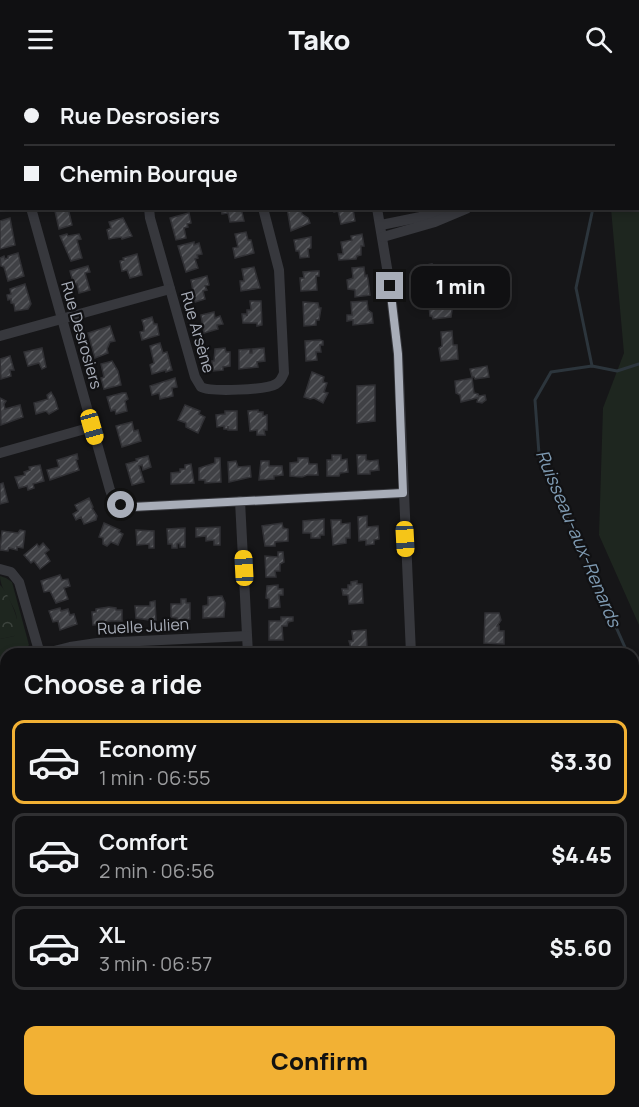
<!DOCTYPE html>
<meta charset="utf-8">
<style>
body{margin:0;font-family:Manrope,sans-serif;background:#1e1e20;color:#f1f3f6;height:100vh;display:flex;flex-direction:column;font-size:22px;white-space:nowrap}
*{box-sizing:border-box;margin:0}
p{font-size:20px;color:#9c9d9f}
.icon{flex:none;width:33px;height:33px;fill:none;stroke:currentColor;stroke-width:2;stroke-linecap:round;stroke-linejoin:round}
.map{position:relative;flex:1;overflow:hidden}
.side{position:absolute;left:0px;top:570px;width:639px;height:459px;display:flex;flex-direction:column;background:#101012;border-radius:18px 18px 0 0;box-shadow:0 3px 9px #0003,0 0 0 2px #303032}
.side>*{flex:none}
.hud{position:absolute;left:0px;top:0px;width:639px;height:132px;box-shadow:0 3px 9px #0003,0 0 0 2px #303032;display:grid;align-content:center;height:132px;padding:0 24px;background:#101012}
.end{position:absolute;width:27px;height:27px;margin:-14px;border:8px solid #a8adb8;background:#111;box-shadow:0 0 0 3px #111}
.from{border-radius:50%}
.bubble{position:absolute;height:42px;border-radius:12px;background:#101012;box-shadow:0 3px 9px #0003,0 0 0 2px #303032;font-size:20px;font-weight:800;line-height:42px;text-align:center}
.car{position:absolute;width:18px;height:36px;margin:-18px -9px;border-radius:8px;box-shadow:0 0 4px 2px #0007;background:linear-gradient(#f5c518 24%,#345 0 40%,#f5c518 0 76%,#345 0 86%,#f5c518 0)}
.hud b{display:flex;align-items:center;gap:21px;height:57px;font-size:22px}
.hud b+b{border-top:2px solid #303032}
.hud i{width:15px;height:15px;background:#f1f3f6}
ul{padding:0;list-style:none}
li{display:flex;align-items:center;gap:18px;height:84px;margin:0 12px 9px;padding:0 12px;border:3px solid #303032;border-radius:12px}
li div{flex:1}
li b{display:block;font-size:22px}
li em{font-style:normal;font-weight:800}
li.active{border-color:#f2b134}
li>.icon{width:54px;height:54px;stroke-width:1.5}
h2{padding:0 24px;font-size:27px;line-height:72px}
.cta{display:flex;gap:12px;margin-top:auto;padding:12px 24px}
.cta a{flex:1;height:69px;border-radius:12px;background:#f2b134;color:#111;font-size:24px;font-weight:800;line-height:69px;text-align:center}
header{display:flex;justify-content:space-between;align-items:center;height:78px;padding:0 24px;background:#101012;font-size:27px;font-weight:800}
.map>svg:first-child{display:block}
.green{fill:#1e261f}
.forest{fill:url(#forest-crowns)}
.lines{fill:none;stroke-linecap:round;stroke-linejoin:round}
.stream{stroke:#2c353c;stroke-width:3}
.building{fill:url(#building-hatch);stroke:#303034;stroke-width:1.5}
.minor{stroke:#37383d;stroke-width:10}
.route{stroke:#a8adb8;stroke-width:8}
.labels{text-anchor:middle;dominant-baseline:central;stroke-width:4.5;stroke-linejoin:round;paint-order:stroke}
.street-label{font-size:16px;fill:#a8adb8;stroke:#111113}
.water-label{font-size:18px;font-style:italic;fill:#7f9bb3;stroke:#111113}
</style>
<header><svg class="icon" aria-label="menu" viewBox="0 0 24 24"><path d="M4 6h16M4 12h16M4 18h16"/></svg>Tako<svg class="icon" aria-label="search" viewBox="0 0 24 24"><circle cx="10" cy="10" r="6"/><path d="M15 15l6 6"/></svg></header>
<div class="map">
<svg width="639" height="1029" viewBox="0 0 639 1029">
<defs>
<pattern id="forest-crowns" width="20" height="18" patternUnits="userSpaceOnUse" patternTransform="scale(1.5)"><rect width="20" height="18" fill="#1e261f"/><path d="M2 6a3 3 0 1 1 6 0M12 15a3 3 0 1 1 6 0" fill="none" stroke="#3c433d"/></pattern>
<pattern id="building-hatch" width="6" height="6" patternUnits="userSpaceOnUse" patternTransform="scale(1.5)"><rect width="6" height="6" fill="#404145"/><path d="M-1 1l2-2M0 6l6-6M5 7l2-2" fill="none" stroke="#595a5e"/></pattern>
</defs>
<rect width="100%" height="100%" fill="#161618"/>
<!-- green -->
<g class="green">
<polygon points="639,98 639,547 599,457 603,330 624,275 611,131 638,130"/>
<path d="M0,498l6,2 6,4 17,63 -5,7 -18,2v3l-6,1v-19l14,-3c1,-4 3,-10 3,-15 0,-16 -17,-29 -17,-45z"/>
</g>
<!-- forest -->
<path class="forest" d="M0,507c8,7 18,33 19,44l-5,7 -14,3z"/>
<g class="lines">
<!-- stream -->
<g class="stream">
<polyline points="546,0 547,2"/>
<polyline points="592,288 576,210 593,130"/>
<polyline points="628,576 539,376 535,322 551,294 592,288 617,293 639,286"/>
<polyline points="633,588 639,604"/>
<polyline points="633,701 639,689"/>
<polyline points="633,860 639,857"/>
<polyline points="509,1029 512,1023"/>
</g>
</g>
<!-- building -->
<g class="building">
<polygon points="68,130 72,147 59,151 55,133"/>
<polygon points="221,130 241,130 244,143 230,144 228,135 222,136"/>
<polygon points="287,130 300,130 302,136 308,140 310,145 291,153"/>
<polygon points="333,130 356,130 353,131 355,143 341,146 338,133 334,134"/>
<polygon points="189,135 191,145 187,146 188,149 184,150 186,160 176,162 170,140"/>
<polygon points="10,140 15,167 0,171 0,143"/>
<polygon points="123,140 132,158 122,161 121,159 109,161 107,152 111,150 109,144"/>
<polygon points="246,154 248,162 251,162 254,175 235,180 233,170 238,169 235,156"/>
<polygon points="67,156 68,158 79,156 81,161 77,162 82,180 71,183 60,158"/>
<polygon points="362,156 364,168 361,168 361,177 357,178 356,181 339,182 338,176 343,176 341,164 352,162 351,158"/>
<polygon points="311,159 311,170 308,171 309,179 300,180 299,173 296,173 294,162"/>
<polygon points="194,164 194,167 199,165 202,176 197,177 198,180 195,181 198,190 186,194 178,168"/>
<polygon points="18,175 24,198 8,203 4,189 1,188 0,180 4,178 5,181 8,180 8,178"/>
<polygon points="137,176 142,197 130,200 127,192 122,193 120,183 124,182 123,180"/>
<polygon points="432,186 432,189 440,188 440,201 446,200 447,210 427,212 422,208 421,188"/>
<polygon points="88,188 90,194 85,195 90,212 79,215 77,206 74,207 70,193"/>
<polygon points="254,189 260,210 241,213 240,203 244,203 242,191"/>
<polygon points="364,189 365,198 367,197 368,201 370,217 355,219 355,212 348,211 347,202 353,200 352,190"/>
<polygon points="316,193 319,193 319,198 316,198 317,212 301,213 300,200 304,200 303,194"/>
<polygon points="207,198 209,207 205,208 207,212 203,213 205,221 195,224 191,202"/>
<polygon points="25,206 31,226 28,231 15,233 14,226 11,225 11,221 8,222 7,217 11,216 10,211"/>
<polygon points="447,219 452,232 451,239 433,241 432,238 430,238 429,227 433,227 432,221"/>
<polygon points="250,223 261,223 262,247 257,248 257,245 243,245 242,236 246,236 247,238 247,232 251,232"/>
<polygon points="367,223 368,232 372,235 373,245 353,247 353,242 347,243 347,237 352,237 351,224"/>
<polygon points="303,224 318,225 319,230 321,230 319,242 316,242 316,247 304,248"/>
<polygon points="214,234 215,240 220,238 223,246 217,247 218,251 204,255 201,237"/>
<polygon points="152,239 154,246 157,246 159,257 142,262 140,254 144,253 144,249 142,242"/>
<polygon points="110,248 115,263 110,264 107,271 108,275 95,280 88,255"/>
<polygon points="452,253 453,267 457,267 458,281 441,283 439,270 442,268 441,254"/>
<polygon points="320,262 323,263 323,267 320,267 321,274 316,274 317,282 306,283 305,263"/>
<polygon points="160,265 163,275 167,274 172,292 166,294 166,292 152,296 150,287 154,285 150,268"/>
<polygon points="42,270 46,289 42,291 39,285 28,288 24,274"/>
<polygon points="225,270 226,274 230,274 230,288 223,289 223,292 213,293 212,283 214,283 215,271"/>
<polygon points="264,270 265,283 257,284 258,289 239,291 239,272 250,271 250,275 252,275 252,271"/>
<polygon points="10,278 14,292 10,292 11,298 1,301 0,281"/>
<polygon points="112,283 118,293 121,307 104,311 101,300 104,299 101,286"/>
<polygon points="487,288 489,299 475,301 474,299 472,299 470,291"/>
<polygon points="312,294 324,299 323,304 327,305 324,314 328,315 323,325 314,320 310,321 304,319"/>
<polygon points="175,300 177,309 172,310 173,318 160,321 159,315 152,317 150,308"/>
<polygon points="472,300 474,315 478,316 479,318 485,317 486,322 482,325 477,324 478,320 477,320 461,324 460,317 456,315 455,303"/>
<polygon points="375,307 375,343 357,345 357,308"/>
<polygon points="51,314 55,321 58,331 49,336 46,333 36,336 34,325 48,321 47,317"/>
<polygon points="122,315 126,315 128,321 125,323 127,333 116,336 115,332 111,333 107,319"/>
<polygon points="0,320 6,323 4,326 5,331 20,327 23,339 1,347"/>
<polygon points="185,327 200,333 199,336 205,339 198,355 186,349 186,345 178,342"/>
<polygon points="258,332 258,334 263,334 263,338 267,337 267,352 264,352 265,357 257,357 257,352 250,353 248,333"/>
<polygon points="225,333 237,333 237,352 228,352 228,348 228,351 224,351 224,348 217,349 216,337 225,336"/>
<polygon points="132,344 134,353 138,352 141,363 122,369 116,348"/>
<polygon points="77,376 78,381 76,382 79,392 50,402 47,392 59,389 57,382"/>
<polygon points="332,377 341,377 341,382 347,381 348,394 340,395 339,398 327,398 327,382 332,382"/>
<polygon points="357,377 366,377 366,382 370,383 378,382 379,392 370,393 370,396 358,396"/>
<polygon points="148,378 151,389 143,392 142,387 139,388 144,404 132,407 126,386 137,383 136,381"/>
<polygon points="215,380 220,380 221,404 205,405 205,402 199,402 199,390 215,385"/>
<polygon points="298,380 308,380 309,386 317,386 318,397 307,397 302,399 290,398 290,385 298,384"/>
<polygon points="236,383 238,389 250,388 251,399 229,404 228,384"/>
<polygon points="261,383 269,383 269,388 282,388 283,397 274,398 274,401 259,402"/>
<polygon points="191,386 194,405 171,406 171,395 180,394 180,391 185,391 185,387"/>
<polygon points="40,387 44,403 33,406 34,410 28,412 27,408 19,410 15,399 25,397 24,394 30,392 29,389"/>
<polygon points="3,405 8,424 0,426 0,406"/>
<polygon points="89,420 93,429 92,430 97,438 96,442 84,446 81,439 76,442 73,436 78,433 75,427"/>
<polygon points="367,438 367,449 378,448 379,461 374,462 374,466 366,467 366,462 359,463 358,439"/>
<polygon points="324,441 324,457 320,457 320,460 311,460 311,455 303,455 303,443"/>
<polygon points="331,442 341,442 341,446 350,445 350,460 346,460 346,465 333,467"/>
<polygon points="104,445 120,452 119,454 123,456 118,467 111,464 107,468 103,466 103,460 99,459"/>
<polygon points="282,445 283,450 288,451 288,463 275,464 275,468 265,468 262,448"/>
<polygon points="220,449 220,467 214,467 214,462 206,463 206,458 196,459 196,450"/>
<polygon points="185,450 185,469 180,469 180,465 177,466 177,470 172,470 172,466 168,466 167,451"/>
<polygon points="20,452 25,453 23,470 17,469 17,472 9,470 8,473 0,472 2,453 18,455"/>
<polygon points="136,452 154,453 154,470 149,470 149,466 137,467"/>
<polygon points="43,465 49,472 45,475 50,483 40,491 34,483 31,485 24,477 37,466 39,469"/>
<polygon points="278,474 283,474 284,484 280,486 280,493 275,493 276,499 266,499 265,478 278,479"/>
<polygon points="60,497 62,502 68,501 70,508 64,510 68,521 56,525 50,513 44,514 41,503"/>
<polygon points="357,503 357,506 362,506 363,525 349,526 348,517 343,517 342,511 348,511 348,507 351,507 351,504"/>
<polygon points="278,507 278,511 283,511 283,517 279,517 280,529 269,530 269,521 266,520 267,508"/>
<polygon points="222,518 225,525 224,539 203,540 203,528 208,527 208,519"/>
<polygon points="181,521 186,521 186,525 190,525 190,541 177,542 177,540 171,539 171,526 181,526"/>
<polygon points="155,523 156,543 136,540 135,528 150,528 150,524"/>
<polygon points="109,529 116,530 116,532 122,532 122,543 111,543 106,544 106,546 93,547 92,534 96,534 96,531"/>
<polygon points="60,530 61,533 68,531 70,537 74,536 77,546 60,552 58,543 53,544 49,533"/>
<polygon points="485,535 499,535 501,542 497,548 499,548 499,553 504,553 504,566 484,565"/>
<polygon points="281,539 293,539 293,543 288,544 287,548 282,548 283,562 269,562 269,543 281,543"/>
<polygon points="366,552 367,570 351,570 349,563 353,563 352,553"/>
<polygon points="6,730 6,749 4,750 0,749 0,731"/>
<polygon points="3,782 6,787 6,799 0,801 0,783"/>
<polygon points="0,898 6,902 6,918 4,919 0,915"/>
<polygon points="0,961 6,962 6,972 3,977 2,984 0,984"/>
<polygon points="293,1023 310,1023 310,1028 292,1029"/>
</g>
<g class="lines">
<!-- minor -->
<g class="minor">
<polyline points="228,0 229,2"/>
<polyline points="345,0 345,2"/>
<polyline points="147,2 153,0"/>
<polyline points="0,43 2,43"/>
<polyline points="638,78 639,77"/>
<path d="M31,130l79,282c4,12 9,17 22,17l271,-14"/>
<path d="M149,130l1,10 45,159 6,10c9,5 66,3 75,-3 4,-2 6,-6 8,-11l-5,-103 -16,-62"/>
<polyline points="377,130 390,208 398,276 411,576"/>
<polyline points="381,147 455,132"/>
<polyline points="383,159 435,144 466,131"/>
<polyline points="0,258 170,211"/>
<polyline points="0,375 92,349"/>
<polyline points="240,423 248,576"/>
<polyline points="0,491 11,494 19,504 40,576"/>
<polyline points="42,576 70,569 97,565 247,558"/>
<polyline points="0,588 6,586"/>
<polyline points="0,705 6,703"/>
<polyline points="0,825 6,823"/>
<polyline points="633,980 639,978"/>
<polyline points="260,1023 263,1029"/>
<polyline points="434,1023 435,1029"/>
<polyline points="605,1023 606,1029"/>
<polyline points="25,1029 26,1023"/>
<polyline points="140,1029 141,1023"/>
</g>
</g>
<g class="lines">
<!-- route -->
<polyline class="route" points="121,427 132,429 403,415 398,276 390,208"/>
</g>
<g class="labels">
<!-- street labels -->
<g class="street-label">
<text transform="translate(198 254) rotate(74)">Rue Arsène</text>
<text transform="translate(82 257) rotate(74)">Rue Desrosiers</text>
<text transform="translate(143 548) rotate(-3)">Ruelle Julien</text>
</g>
<!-- water labels -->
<g class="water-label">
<text transform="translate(579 460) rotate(67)">Ruisseau-aux-Renards</text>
</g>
</g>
</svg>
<i class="end from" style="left:121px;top:427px"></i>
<i class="end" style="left:390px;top:208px"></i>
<div class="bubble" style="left:411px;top:188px;width:99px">1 min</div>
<i class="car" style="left:92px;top:349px;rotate:164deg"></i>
<i class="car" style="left:405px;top:461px;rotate:177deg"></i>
<i class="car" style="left:244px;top:490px;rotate:357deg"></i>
<div class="hud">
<b><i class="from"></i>Rue Desrosiers</b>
<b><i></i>Chemin Bourque</b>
</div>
<section class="side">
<h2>Choose a ride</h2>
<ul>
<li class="active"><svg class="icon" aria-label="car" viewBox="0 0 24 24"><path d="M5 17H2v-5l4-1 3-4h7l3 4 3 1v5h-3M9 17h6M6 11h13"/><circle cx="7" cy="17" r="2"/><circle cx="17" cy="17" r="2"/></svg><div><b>Economy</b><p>1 min · 06:55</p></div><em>$3.30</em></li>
<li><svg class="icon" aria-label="car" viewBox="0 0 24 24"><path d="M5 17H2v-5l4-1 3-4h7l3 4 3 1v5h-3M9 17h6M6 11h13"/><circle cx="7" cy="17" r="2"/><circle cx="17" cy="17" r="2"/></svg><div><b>Comfort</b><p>2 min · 06:56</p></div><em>$4.45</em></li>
<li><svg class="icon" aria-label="car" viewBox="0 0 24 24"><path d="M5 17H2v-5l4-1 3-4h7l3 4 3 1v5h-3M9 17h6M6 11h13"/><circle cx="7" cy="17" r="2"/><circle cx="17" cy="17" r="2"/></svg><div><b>XL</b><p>3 min · 06:57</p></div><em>$5.60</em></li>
</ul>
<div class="cta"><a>Confirm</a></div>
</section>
</div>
